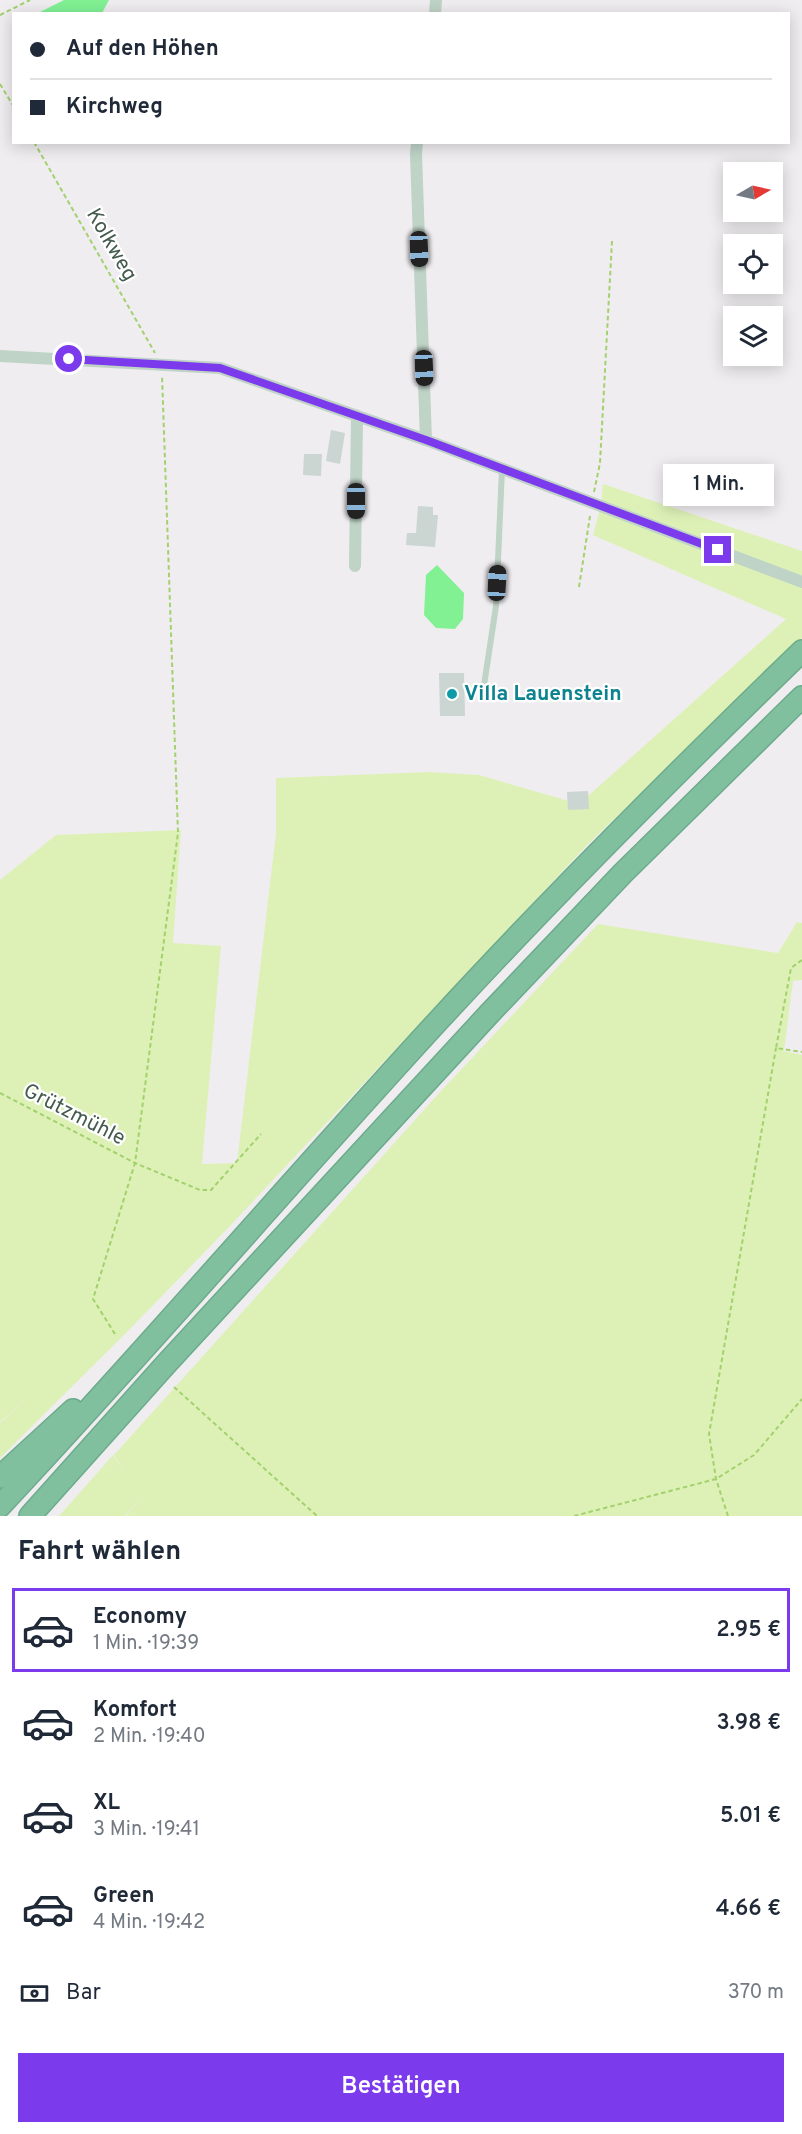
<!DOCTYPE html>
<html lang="de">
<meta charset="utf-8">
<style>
body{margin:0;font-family:Overpass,sans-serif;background:#f6f6f7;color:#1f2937;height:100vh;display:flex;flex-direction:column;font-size:22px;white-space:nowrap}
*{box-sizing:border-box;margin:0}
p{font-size:20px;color:#747a83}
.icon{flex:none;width:33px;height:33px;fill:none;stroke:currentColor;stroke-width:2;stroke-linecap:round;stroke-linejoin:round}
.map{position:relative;height:1516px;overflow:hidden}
.side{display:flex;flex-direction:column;background:#fff;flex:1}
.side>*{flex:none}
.hud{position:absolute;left:12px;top:12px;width:778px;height:132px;border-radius:0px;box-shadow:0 3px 15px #0003;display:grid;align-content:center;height:132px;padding:0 18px;background:#fff}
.needle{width:39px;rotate:81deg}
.fabs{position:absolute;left:723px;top:162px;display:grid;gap:12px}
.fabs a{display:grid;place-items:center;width:60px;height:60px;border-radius:0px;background:#fff;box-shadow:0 3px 15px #0003;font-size:30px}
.end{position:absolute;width:27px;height:27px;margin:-14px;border:8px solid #7c3aed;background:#fff;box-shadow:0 0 0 3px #fff}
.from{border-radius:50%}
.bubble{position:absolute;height:42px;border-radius:0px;background:#fff;box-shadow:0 3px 15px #0003;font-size:20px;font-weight:600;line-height:42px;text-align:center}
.car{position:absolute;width:18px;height:36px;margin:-18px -9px;border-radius:8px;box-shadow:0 0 4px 2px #0007;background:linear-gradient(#222 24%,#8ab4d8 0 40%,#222 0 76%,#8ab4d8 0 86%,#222 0)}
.hud b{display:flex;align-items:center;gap:21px;height:57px;font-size:22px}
.hud b+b{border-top:2px solid #e0e1e3}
.hud i{width:15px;height:15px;background:#1f2937}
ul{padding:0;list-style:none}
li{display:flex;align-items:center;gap:18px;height:84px;margin:0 12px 9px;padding:0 6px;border:3px solid transparent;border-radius:0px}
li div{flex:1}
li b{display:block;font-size:22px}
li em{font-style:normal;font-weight:600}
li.on{border-color:#7c3aed}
li>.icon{width:54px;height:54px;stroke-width:1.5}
h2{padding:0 18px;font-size:27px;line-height:72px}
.pay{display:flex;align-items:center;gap:15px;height:66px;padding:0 18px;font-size:22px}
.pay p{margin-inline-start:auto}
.action{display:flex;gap:12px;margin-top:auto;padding:12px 18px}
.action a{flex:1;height:69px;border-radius:0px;background:#7c3aed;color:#fff;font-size:24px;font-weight:600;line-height:69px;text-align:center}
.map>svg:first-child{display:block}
.green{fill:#ddf1b7}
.water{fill:#81f194}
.building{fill:#cbd5d2}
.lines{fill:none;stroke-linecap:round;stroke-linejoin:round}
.motorway-casing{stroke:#6cab8b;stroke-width:24}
.path{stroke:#a2d16d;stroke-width:2;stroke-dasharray:4.5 3;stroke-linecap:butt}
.service{stroke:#bfd3c7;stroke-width:6}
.minor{stroke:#bfd3c7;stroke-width:12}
.motorway{stroke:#81c09f;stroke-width:21}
.route{stroke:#7c3aed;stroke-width:8}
.culture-dot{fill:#0f9aa8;stroke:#fff;stroke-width:2}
.labels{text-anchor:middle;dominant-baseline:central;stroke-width:4.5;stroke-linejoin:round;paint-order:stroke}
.street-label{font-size:21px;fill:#445b4e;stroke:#fff}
.culture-label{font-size:21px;font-weight:bold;fill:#0d838f;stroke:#fff;text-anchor:start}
</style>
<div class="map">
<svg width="802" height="1516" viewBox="0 0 802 1516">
<rect width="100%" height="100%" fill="#f0edf0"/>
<!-- green -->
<g class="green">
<polygon points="603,484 802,551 802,638 588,844 229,1227 125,1334 0,1458 0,1423 30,1396 0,1422 0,880 56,835 181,830 173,943 221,946 202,1164 237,1163 276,833 276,778 429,772 479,775 579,804 786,619 593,535 601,505"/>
<polygon points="797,922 802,923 802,980 793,981 784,1051 802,1055 802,1516 126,1516 141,1498 125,1516 59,1516 113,1455 124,1471 114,1455 440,1092 598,924 778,953"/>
</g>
<!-- water -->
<g class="water">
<polygon points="64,0 109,0 102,13 38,13"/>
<polygon points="437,565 464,593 463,619 455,629 436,628 424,615 426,575"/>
</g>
<!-- building -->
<g class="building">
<polygon points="331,430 345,433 340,464 326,461"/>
<polygon points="304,454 322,454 321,476 303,475"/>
<polygon points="418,506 433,507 433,515 438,515 435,547 406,545 407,533 416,533"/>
<polygon points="439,673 464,673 465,716 440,716"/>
<polygon points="588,791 589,809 568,810 567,792"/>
</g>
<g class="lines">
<defs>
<g id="motorway">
<polyline points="0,1477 73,1410"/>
<path d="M0,1506c149,-159 291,-325 438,-485 117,-127 240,-250 364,-370"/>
<polyline points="30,1516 167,1363 489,1014 623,873 802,697"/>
</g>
</defs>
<!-- motorway casing -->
<use href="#motorway" class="motorway-casing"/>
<!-- path -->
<g class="path">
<polyline points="0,15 30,0"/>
<polyline points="0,84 14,107"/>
<polyline points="34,142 155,353"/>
<polyline points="594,492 600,463 612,241"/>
<polyline points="579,587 590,516"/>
<polyline points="802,960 791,968 776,1048 802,1052"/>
<polyline points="0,1093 135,1163 200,1190 211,1190 261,1134"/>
<polyline points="115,1334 93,1299 135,1163 178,833 162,375"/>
<polyline points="174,1387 317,1516"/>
<polyline points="574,1516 716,1479 754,1455 802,1399"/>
<polyline points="728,1516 716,1479 709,1434 776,1048"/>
</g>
<!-- service -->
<polyline class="service" points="483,692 496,606 502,469"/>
<!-- minor -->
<g class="minor">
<polyline points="435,14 436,0"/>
<polyline points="417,142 416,154 426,440"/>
<polyline points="0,356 220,368 426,440 802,582"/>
<polyline points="355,566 357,416"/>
</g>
<!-- motorway -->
<use href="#motorway" class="motorway"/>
</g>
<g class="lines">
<!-- route -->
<polyline class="route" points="69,359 220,368 426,440 718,550"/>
</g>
<!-- markers -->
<circle class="culture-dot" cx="452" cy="694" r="6"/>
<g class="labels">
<!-- street labels -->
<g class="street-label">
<text transform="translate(111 245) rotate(60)">Kolkweg</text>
<text transform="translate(74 1115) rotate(27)">Grützmühle</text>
</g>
<!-- culture labels -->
<g class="culture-label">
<text x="464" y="694">Villa Lauenstein</text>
</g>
</g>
</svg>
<div class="fabs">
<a><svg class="needle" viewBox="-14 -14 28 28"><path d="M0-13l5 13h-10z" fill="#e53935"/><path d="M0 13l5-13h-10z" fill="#747a83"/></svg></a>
<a><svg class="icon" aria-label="locate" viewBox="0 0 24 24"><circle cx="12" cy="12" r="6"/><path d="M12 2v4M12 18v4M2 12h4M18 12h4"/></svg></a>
<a><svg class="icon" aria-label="layers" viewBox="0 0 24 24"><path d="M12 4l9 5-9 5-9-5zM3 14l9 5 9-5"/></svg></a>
</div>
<i class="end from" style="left:69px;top:359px"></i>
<i class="end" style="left:718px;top:550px"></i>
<div class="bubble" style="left:663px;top:464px;width:111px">1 Min.</div>
<i class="car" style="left:419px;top:249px;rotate:178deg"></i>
<i class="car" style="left:424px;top:368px;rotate:178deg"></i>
<i class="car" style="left:356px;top:501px;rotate:180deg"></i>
<i class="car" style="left:497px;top:583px;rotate:3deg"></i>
<div class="hud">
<b><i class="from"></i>Auf den Höhen</b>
<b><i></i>Kirchweg</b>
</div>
</div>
<section class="side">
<h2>Fahrt wählen</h2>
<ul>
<li class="on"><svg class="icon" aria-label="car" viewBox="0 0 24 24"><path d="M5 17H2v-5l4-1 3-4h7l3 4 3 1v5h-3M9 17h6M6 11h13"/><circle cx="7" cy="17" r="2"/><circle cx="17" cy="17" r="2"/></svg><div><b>Economy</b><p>1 Min. · 19:39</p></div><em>2.95 €</em></li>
<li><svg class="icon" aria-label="car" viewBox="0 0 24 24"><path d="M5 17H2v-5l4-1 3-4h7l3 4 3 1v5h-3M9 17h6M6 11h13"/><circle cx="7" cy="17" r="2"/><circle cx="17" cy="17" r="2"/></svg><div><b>Komfort</b><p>2 Min. · 19:40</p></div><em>3.98 €</em></li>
<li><svg class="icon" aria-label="car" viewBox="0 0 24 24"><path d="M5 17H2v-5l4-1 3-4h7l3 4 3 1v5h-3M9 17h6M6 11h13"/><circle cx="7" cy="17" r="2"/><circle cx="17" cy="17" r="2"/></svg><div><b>XL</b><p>3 Min. · 19:41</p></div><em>5.01 €</em></li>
<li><svg class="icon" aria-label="car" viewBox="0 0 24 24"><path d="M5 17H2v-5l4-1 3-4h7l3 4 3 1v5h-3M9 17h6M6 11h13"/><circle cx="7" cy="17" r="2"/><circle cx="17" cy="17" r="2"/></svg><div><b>Green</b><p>4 Min. · 19:42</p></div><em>4.66 €</em></li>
</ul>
<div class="pay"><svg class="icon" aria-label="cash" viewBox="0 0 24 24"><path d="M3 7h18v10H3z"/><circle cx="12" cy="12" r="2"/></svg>Bar<p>370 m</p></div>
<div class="action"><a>Bestätigen</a></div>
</section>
